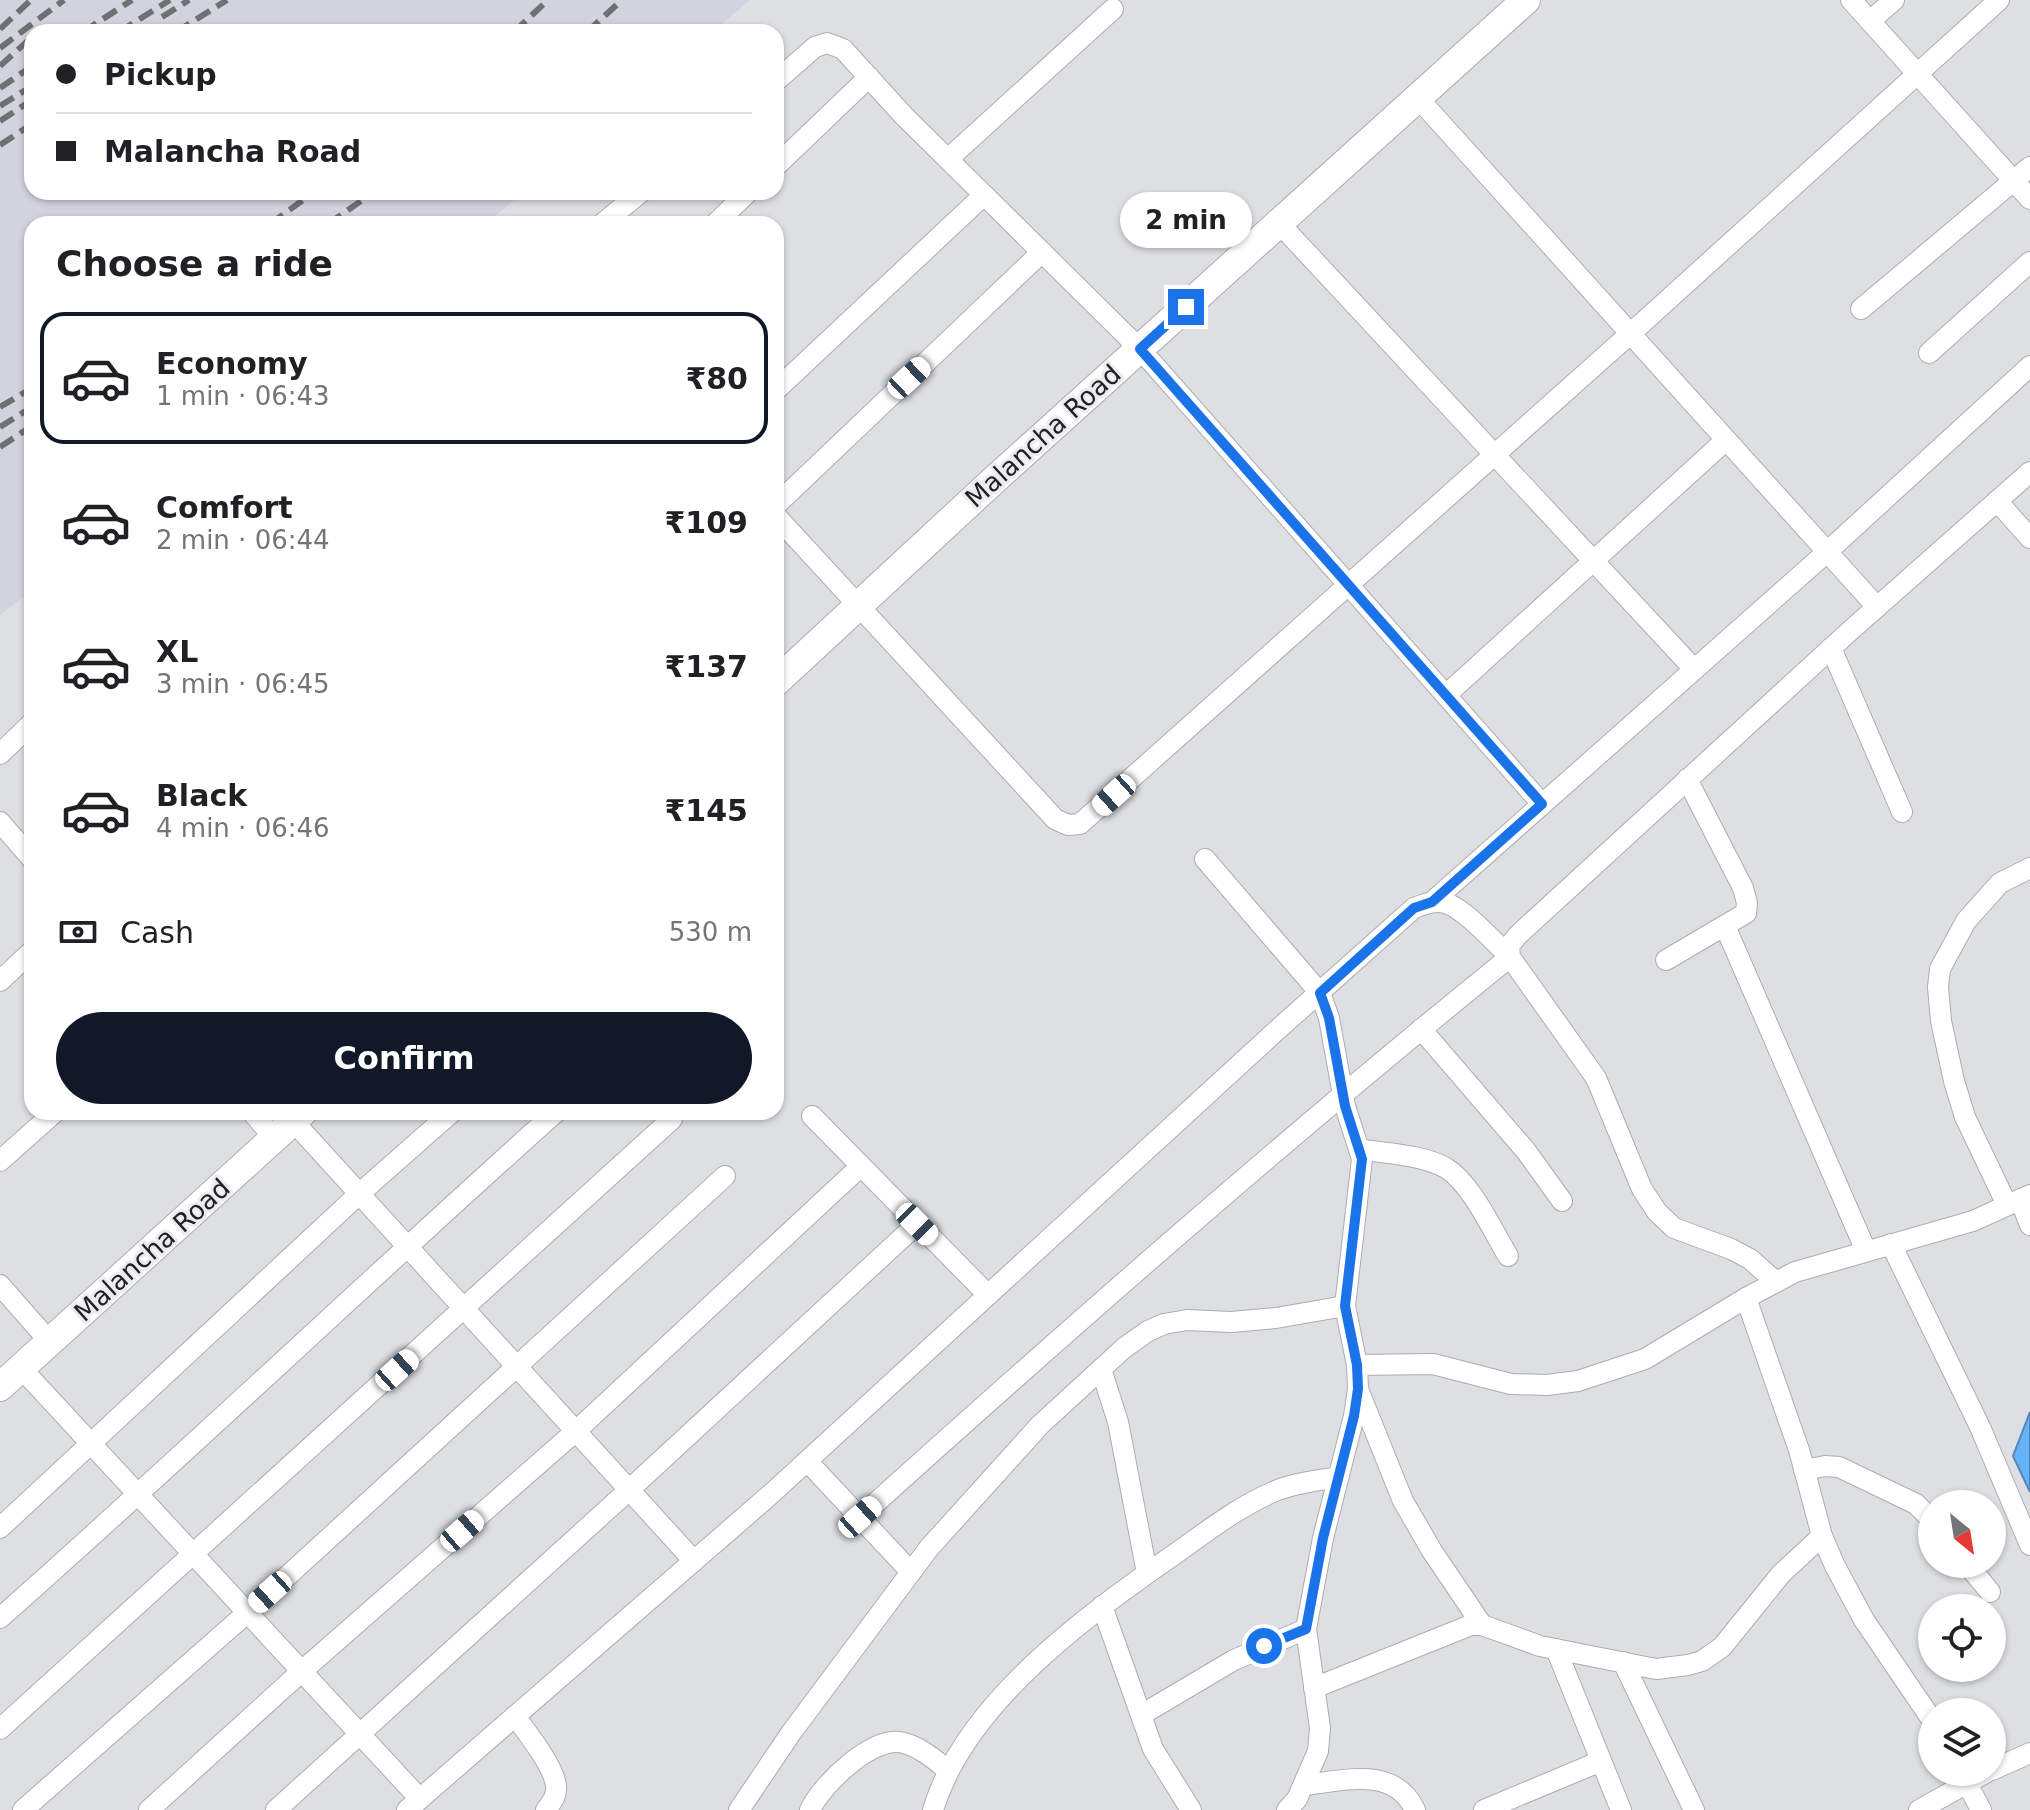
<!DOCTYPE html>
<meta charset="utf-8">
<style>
body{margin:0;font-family:"DejaVu Sans",sans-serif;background:#f2f2f2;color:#202124;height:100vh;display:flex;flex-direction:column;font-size:30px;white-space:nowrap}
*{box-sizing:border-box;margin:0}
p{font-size:26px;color:#757577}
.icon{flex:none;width:44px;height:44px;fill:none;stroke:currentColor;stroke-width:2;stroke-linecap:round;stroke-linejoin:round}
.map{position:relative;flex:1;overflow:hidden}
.sheet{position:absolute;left:24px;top:216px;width:760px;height:904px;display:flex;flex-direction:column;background:#fff;border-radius:24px;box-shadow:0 2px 6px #0004}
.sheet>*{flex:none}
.guide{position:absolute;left:24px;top:24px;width:760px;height:176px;border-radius:24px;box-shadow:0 2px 6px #0004;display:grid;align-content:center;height:176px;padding:0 32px;background:#fff}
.needle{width:52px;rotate:150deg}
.controls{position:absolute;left:1918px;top:1490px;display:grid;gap:16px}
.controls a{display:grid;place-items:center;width:88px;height:88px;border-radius:50%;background:#fff;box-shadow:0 2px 6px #0004;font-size:40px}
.end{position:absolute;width:36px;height:36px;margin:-18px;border:10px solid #1a73e8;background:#fff;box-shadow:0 0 0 4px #fff}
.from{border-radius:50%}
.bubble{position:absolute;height:56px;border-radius:28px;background:#fff;box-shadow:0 2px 6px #0004;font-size:26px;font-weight:700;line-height:56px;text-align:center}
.car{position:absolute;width:24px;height:48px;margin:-24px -12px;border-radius:10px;box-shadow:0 0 6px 2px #0007;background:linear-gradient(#fff 24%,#345 0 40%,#fff 0 76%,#345 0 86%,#fff 0)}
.guide b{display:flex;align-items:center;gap:28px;height:76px;font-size:30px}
.guide b+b{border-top:2px solid #e0e0e0}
.guide i{width:20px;height:20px;background:#202124}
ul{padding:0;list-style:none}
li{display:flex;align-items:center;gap:24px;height:132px;margin:0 16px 12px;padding:0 16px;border:4px solid transparent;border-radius:24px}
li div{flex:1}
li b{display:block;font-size:30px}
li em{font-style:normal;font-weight:700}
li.current{border-color:#111827}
li>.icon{width:72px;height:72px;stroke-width:1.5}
h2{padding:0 32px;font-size:36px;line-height:96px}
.pay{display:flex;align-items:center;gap:20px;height:88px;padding:0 32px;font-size:30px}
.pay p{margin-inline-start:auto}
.action{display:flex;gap:16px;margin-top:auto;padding:16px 32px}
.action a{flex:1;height:92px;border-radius:48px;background:#111827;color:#fff;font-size:32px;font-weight:700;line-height:92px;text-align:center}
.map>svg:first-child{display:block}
.built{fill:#d2d3de}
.water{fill:#67b3f8;stroke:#5287b8;stroke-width:2}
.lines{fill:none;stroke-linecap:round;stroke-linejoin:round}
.minor-casing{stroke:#acadb0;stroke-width:22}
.secondary-casing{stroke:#acadb0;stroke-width:30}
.minor{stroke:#fff;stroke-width:20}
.secondary{stroke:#fff;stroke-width:28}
.rail{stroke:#6f7072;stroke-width:6;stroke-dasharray:16 8;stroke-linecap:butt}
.route{stroke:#1a73e8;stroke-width:10}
.labels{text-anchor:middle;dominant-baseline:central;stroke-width:6;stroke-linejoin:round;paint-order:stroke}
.street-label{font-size:26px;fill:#212122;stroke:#ebecf0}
</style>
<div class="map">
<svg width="2030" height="1810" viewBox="0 0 2030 1810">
<rect width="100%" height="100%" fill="#dedfe3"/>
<!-- built -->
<polygon class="built" points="0,0 750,0 712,32 32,32 32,192 524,192 486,224 32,224 32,590 0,615"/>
<!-- water -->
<polygon class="water" points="2030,1412 2030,1492 2013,1456"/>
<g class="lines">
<defs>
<g id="minor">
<polyline points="1851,0 2030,199"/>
<polyline points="1870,21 1894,0"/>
<polyline points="776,81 815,47 827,43 843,49 904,116 1140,349 1542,804"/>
<polyline points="1418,98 1877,607"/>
<polyline points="948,159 1113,9"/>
<polyline points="776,166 869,77"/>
<polyline points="1279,223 1694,669"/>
<polyline points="602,224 641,192"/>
<polyline points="715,224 748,192"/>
<polyline points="1861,309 2030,167"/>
<polyline points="1929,353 2030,262"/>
<polyline points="776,390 984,195"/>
<polyline points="1997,501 2030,538"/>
<polyline points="776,505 1042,252"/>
<polyline points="776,516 1055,819 1068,825 1080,824 1630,334 1999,0"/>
<polyline points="1831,648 1902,812"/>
<polyline points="1446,695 1726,440"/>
<polyline points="0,754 32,723"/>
<polyline points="0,822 32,859"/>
<polyline points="1205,859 1320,993 1329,1018 1345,1106 1362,1159 1345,1306"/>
<polyline points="1432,902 1827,552 2030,366"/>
<polyline points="1725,926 1866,1251"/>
<polyline points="1666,960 1746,913 1747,903 1743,888 1687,779"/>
<polyline points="0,981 32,951"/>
<polyline points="1421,1029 1526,1151 1562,1201"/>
<polyline points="252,1112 274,1138"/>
<polyline points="812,1116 988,1295"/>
<polyline points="293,1121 694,1561"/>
<path d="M1359,1149c28,5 62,5 87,19 25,15 47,63 62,88"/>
<polyline points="0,1161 55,1112"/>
<polyline points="2020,1199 2030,1225"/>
<polyline points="2007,1205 1965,1117 1954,1081 1941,1021 1938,987 1940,969 1966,921 2000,883 2030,868"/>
<polyline points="1891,1244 1980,1427 2030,1545"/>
<polyline points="1776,1282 1750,1259 1731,1249 1674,1228 1657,1212 1642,1189 1596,1078 1510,957 1509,946 1518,935 1851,630 2030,472"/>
<polyline points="0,1285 50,1342"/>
<polyline points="1746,1298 1799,1450 1822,1536 1835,1566 1864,1620 1932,1720"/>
<polyline points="21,1368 420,1799"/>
<polyline points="1101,1369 1118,1422 1147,1573"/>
<polyline points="1358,1389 1403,1501 1432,1551 1482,1625"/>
<polyline points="807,1461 911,1572"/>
<polyline points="1804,1470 1825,1466 1839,1467 1916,1504 1932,1520"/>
<polyline points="0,1528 359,1194 452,1112"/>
<polyline points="1967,1564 1990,1592"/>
<polyline points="1102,1606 1153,1749 1191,1810"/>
<path d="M0,1618c188,-166 369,-339 556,-506"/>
<polyline points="1556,1649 1621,1810"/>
<polyline points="1623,1662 1694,1810"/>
<polyline points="1314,1688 1471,1625 1482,1625 1540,1646 1656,1669 1688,1665 1702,1661 1722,1647 1781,1574 1822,1536"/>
<polyline points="1141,1715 1234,1660 1306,1629"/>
<path d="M515,1716c12,17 39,50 41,70 1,10 -4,16 -10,24"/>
<polyline points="0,1729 672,1119"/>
<polyline points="1992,1770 2030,1753"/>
<polyline points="1961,1772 1981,1810"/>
<path d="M1304,1785c40,-4 90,-20 111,25"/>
<polyline points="23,1810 248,1612 725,1176"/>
<polyline points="149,1810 302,1671 576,1431 861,1166"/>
<polyline points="276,1810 629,1490 917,1224"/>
<path d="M407,1810l364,-316 505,-463 138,-123c11,-4 20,-8 32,-5 20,7 48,39 64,54 -223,180 -438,369 -650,560"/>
<polyline points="739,1810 791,1733 929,1548 1040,1425 1124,1348 1148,1331 1164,1324 1187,1320 1231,1322 1276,1318 1345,1306 1357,1365 1433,1364 1511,1384 1547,1385 1578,1381 1645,1359 1746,1298 1795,1272 1973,1221 2030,1195"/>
<path d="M810,1810c12,-26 64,-76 94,-67 16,4 31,17 44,27"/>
<path d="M933,1810c32,-107 154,-195 242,-256 31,-22 63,-47 98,-62 20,-9 44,-11 65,-15"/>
<polyline points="1287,1810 1297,1799 1318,1751 1320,1728 1306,1629 1323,1538 1354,1416 1358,1389 1357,1365"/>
<polyline points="1484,1810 1601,1761"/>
<polyline points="1919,1810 1987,1772"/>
</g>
<g id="secondary">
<polyline points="776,682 993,481 1526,0"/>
<polyline points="0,1387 303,1112"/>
</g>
</defs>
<!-- minor casing -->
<use href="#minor" class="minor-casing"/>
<!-- secondary casing -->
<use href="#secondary" class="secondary-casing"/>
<!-- minor -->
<use href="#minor" class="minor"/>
<!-- secondary -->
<use href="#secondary" class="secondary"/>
<!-- rail -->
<g class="rail">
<polyline points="162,17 189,0"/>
<polyline points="0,29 31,0"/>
<polyline points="83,32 132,0"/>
<polyline points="119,32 170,0"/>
<polyline points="176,32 227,0"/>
<polyline points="514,32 548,0"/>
<polyline points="587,32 622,0"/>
<polyline points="0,48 64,0"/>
<polyline points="0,66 32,37"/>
<polyline points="0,88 32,66"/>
<polyline points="0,106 32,86"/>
<polyline points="0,121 32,100"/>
<polyline points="0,145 32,124"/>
<polyline points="270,224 314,192"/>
<polyline points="328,224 374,192"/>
<polyline points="0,407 32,388"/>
<polyline points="0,427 32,407"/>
<polyline points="0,447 32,426"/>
</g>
</g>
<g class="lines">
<!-- route -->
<polyline class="route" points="1186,307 1140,349 1542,804 1432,902 1414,908 1320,993 1329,1018 1345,1106 1362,1159 1345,1306 1357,1365 1358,1389 1354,1416 1323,1538 1306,1629 1264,1646"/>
</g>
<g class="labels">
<!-- street labels -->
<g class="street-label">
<text transform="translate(1043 436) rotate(-42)">Malancha Road</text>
<text transform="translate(152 1250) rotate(-42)">Malancha Road</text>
</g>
</g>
</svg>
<div class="controls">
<a><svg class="needle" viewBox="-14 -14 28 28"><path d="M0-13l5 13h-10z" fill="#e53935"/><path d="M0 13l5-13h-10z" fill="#757577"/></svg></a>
<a><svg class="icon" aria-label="locate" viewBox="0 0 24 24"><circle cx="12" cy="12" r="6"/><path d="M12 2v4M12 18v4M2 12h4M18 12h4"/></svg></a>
<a><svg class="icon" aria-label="layers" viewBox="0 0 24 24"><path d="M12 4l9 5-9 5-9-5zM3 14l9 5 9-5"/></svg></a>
</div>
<i class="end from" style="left:1264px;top:1646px"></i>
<i class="end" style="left:1186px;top:307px"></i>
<div class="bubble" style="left:1120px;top:192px;width:132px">2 min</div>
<i class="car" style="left:909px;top:378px;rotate:47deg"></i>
<i class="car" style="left:1114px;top:795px;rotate:228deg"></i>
<i class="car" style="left:917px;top:1224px;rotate:135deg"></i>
<i class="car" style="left:397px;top:1370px;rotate:48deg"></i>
<i class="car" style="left:860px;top:1517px;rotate:48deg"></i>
<i class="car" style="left:462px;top:1531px;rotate:49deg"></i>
<i class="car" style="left:270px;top:1592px;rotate:228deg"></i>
<div class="guide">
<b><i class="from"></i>Pickup</b>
<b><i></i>Malancha Road</b>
</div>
<section class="sheet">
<h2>Choose a ride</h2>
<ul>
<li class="current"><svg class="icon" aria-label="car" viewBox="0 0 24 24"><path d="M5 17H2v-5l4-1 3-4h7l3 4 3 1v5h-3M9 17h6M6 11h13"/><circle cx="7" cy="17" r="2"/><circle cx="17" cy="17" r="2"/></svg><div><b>Economy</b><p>1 min · 06:43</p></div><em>₹80</em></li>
<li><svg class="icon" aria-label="car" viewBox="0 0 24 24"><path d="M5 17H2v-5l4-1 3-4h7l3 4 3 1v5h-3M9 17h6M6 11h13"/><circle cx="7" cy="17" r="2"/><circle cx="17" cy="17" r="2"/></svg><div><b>Comfort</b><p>2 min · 06:44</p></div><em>₹109</em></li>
<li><svg class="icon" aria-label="car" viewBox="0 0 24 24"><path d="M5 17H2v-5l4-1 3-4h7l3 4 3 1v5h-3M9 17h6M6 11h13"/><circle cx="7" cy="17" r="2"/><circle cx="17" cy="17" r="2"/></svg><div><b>XL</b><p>3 min · 06:45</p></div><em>₹137</em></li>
<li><svg class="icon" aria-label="car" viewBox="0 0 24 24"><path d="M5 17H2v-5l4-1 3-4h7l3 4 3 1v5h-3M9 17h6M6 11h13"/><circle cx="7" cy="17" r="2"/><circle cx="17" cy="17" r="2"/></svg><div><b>Black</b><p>4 min · 06:46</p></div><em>₹145</em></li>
</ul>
<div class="pay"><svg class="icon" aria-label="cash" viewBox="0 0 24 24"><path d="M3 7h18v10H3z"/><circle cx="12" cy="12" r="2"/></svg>Cash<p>530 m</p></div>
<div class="action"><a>Confirm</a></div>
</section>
</div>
